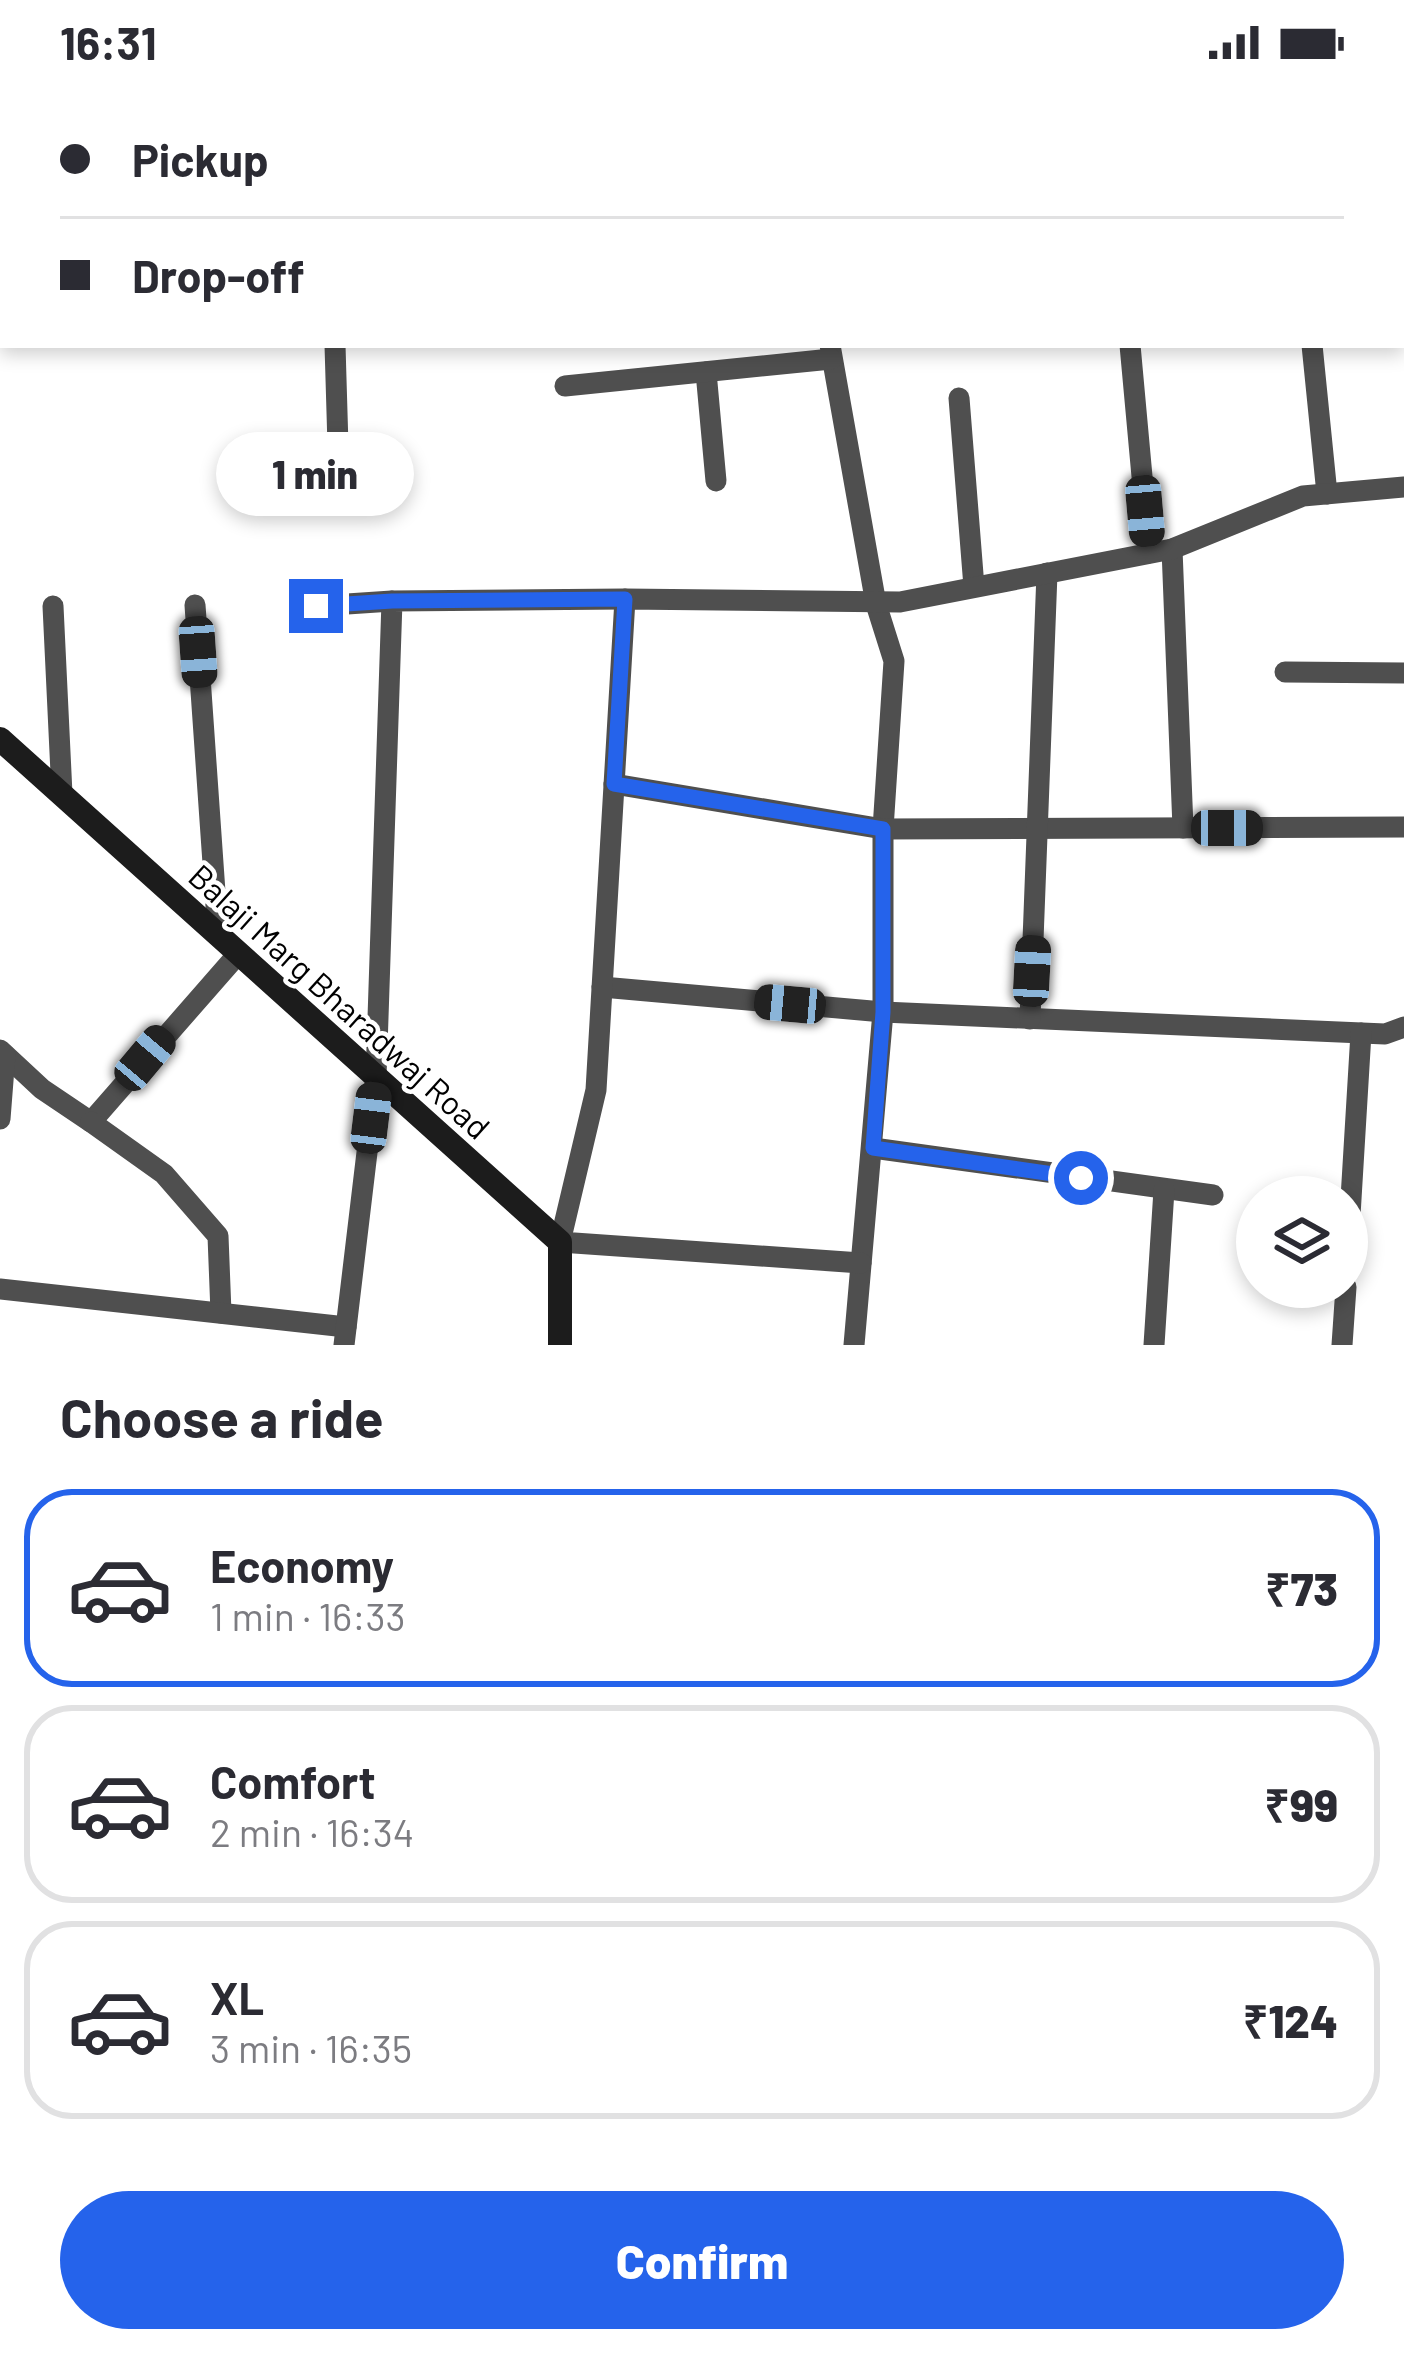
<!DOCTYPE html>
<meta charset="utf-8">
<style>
body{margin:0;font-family:Barlow,sans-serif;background:#f2f2f3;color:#2b2b33;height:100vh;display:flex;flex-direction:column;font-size:45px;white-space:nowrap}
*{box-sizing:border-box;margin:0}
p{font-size:39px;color:#7c7c81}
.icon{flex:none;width:66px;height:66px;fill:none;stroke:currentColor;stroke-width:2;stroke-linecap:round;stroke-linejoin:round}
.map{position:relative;height:1261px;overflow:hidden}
.panel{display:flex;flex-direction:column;background:#fff;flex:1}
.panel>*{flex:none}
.top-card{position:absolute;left:0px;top:0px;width:1404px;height:264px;box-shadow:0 6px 18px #0003;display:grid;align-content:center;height:264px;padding:0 60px;background:#fff}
.fabs{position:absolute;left:1236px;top:1092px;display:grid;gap:24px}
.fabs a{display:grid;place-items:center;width:132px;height:132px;border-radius:50%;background:#fff;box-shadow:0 6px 18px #0003;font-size:60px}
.end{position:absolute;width:54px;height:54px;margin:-27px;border:15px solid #2563eb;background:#fff;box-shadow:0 0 0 6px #fff}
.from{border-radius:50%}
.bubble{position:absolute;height:84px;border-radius:42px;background:#fff;box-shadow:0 6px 18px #0003;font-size:39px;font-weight:800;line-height:84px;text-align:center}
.car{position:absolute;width:36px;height:72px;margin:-36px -18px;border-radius:15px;box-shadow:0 0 9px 3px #0007;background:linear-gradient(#222 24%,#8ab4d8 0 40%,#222 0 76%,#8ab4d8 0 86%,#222 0)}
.top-card b{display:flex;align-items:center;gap:42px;height:114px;font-size:45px}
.top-card b+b{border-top:3px solid #e1e1e2}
.top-card i{width:30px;height:30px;background:#2b2b33}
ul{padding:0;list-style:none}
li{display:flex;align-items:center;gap:36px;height:198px;margin:0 24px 18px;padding:0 36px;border:6px solid #e1e1e2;border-radius:48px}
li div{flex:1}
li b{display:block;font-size:45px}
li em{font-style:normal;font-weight:800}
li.on{border-color:#2563eb}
li>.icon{width:108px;height:108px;stroke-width:1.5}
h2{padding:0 60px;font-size:54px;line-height:144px}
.action{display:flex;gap:24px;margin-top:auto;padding:24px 60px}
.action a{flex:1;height:138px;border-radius:72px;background:#2563eb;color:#fff;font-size:48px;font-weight:800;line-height:138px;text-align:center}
.status{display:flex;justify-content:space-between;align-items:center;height:84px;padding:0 60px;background:#fff;direction:ltr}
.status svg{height:33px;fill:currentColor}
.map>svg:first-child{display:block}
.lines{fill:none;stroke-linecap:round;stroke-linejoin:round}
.street{stroke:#4f4f4f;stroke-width:21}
.secondary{stroke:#1c1c1c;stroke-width:24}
.route{stroke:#2563eb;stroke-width:15}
.labels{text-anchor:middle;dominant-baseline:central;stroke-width:9;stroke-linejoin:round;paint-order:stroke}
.street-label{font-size:33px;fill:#000;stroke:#fff}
</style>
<div class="status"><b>16:31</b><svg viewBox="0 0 49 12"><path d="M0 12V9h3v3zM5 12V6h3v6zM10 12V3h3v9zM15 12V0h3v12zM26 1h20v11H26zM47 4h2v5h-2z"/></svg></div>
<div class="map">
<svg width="1404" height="1261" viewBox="0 0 1404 1261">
<rect width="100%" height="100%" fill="#fff"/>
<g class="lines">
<!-- street -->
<g class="street">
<polyline points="114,0 114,3"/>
<polyline points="199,0 200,2"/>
<polyline points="329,0 329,3"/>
<polyline points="817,0 817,3"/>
<polyline points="1288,0 1288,3"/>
<polyline points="335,261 339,396"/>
<polyline points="830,261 876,520 894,577 883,745 883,928 854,1261"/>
<polyline points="1130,261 1149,469"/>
<polyline points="1312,261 1327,410"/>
<polyline points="706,288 716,397"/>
<polyline points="565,302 831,275"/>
<polyline points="959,314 974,503"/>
<polyline points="1172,465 1183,744"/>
<polyline points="195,521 218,851"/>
<polyline points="53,522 62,710"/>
<polyline points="317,522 392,517"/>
<polyline points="1285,588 1404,589"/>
<polyline points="614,700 883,745 1404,743"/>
<polyline points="602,903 883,928 1385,950 1404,943"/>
<polyline points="1030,935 1047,489"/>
<polyline points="0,966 42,1005 91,1038 238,870"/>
<polyline points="0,1035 5,971"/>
<polyline points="91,1038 164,1090 218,1152 221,1229"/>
<polyline points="873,1064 1213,1111"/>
<polyline points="861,1179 560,1158 596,1006 625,515 900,518 1172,465 1303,412 1404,403"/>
<polyline points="1347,1181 1361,949"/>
<polyline points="0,1205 346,1243"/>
<polyline points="344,1261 376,993 392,517 625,515"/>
<polyline points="1154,1261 1164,1106"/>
<polyline points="1342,1261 1346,1203"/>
</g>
<!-- secondary -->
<polyline class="secondary" points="0,655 560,1158 560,1261"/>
</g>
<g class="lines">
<!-- route -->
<polyline class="route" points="316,522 392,517 625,515 614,700 883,745 883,928 873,1064 1081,1094"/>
</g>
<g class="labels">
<!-- street labels -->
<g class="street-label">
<text transform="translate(340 917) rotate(42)">Balaji Marg Bharadwaj Road</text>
</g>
</g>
</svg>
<div class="fabs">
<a><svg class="icon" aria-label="layers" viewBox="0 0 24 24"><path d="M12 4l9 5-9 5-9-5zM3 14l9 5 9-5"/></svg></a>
</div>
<i class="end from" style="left:1081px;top:1094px"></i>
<i class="end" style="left:316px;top:522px"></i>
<div class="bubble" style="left:216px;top:348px;width:198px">1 min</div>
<i class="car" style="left:1145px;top:427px;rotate:175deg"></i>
<i class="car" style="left:198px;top:568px;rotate:176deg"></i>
<i class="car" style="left:1227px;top:744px;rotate:90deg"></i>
<i class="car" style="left:1032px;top:887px;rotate:3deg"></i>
<i class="car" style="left:790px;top:920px;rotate:275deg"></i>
<i class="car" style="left:145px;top:974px;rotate:40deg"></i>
<i class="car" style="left:371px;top:1034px;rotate:7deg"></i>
<div class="top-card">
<b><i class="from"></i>Pickup</b>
<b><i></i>Drop-off</b>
</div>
</div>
<section class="panel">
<h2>Choose a ride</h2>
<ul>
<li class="on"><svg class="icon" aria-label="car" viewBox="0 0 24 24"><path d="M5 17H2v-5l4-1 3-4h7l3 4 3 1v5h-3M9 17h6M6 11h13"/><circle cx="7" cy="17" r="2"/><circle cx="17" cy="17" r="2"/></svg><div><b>Economy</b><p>1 min · 16:33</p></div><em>₹73</em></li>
<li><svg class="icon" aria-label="car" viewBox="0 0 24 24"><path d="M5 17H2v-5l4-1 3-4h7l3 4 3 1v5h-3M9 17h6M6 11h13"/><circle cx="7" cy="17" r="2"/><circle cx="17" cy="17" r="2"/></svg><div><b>Comfort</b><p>2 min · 16:34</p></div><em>₹99</em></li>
<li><svg class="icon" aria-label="car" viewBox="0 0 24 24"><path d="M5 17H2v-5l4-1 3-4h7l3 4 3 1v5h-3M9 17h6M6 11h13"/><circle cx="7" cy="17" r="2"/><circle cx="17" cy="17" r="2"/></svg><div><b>XL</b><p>3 min · 16:35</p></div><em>₹124</em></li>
</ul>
<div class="action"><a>Confirm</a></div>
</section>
